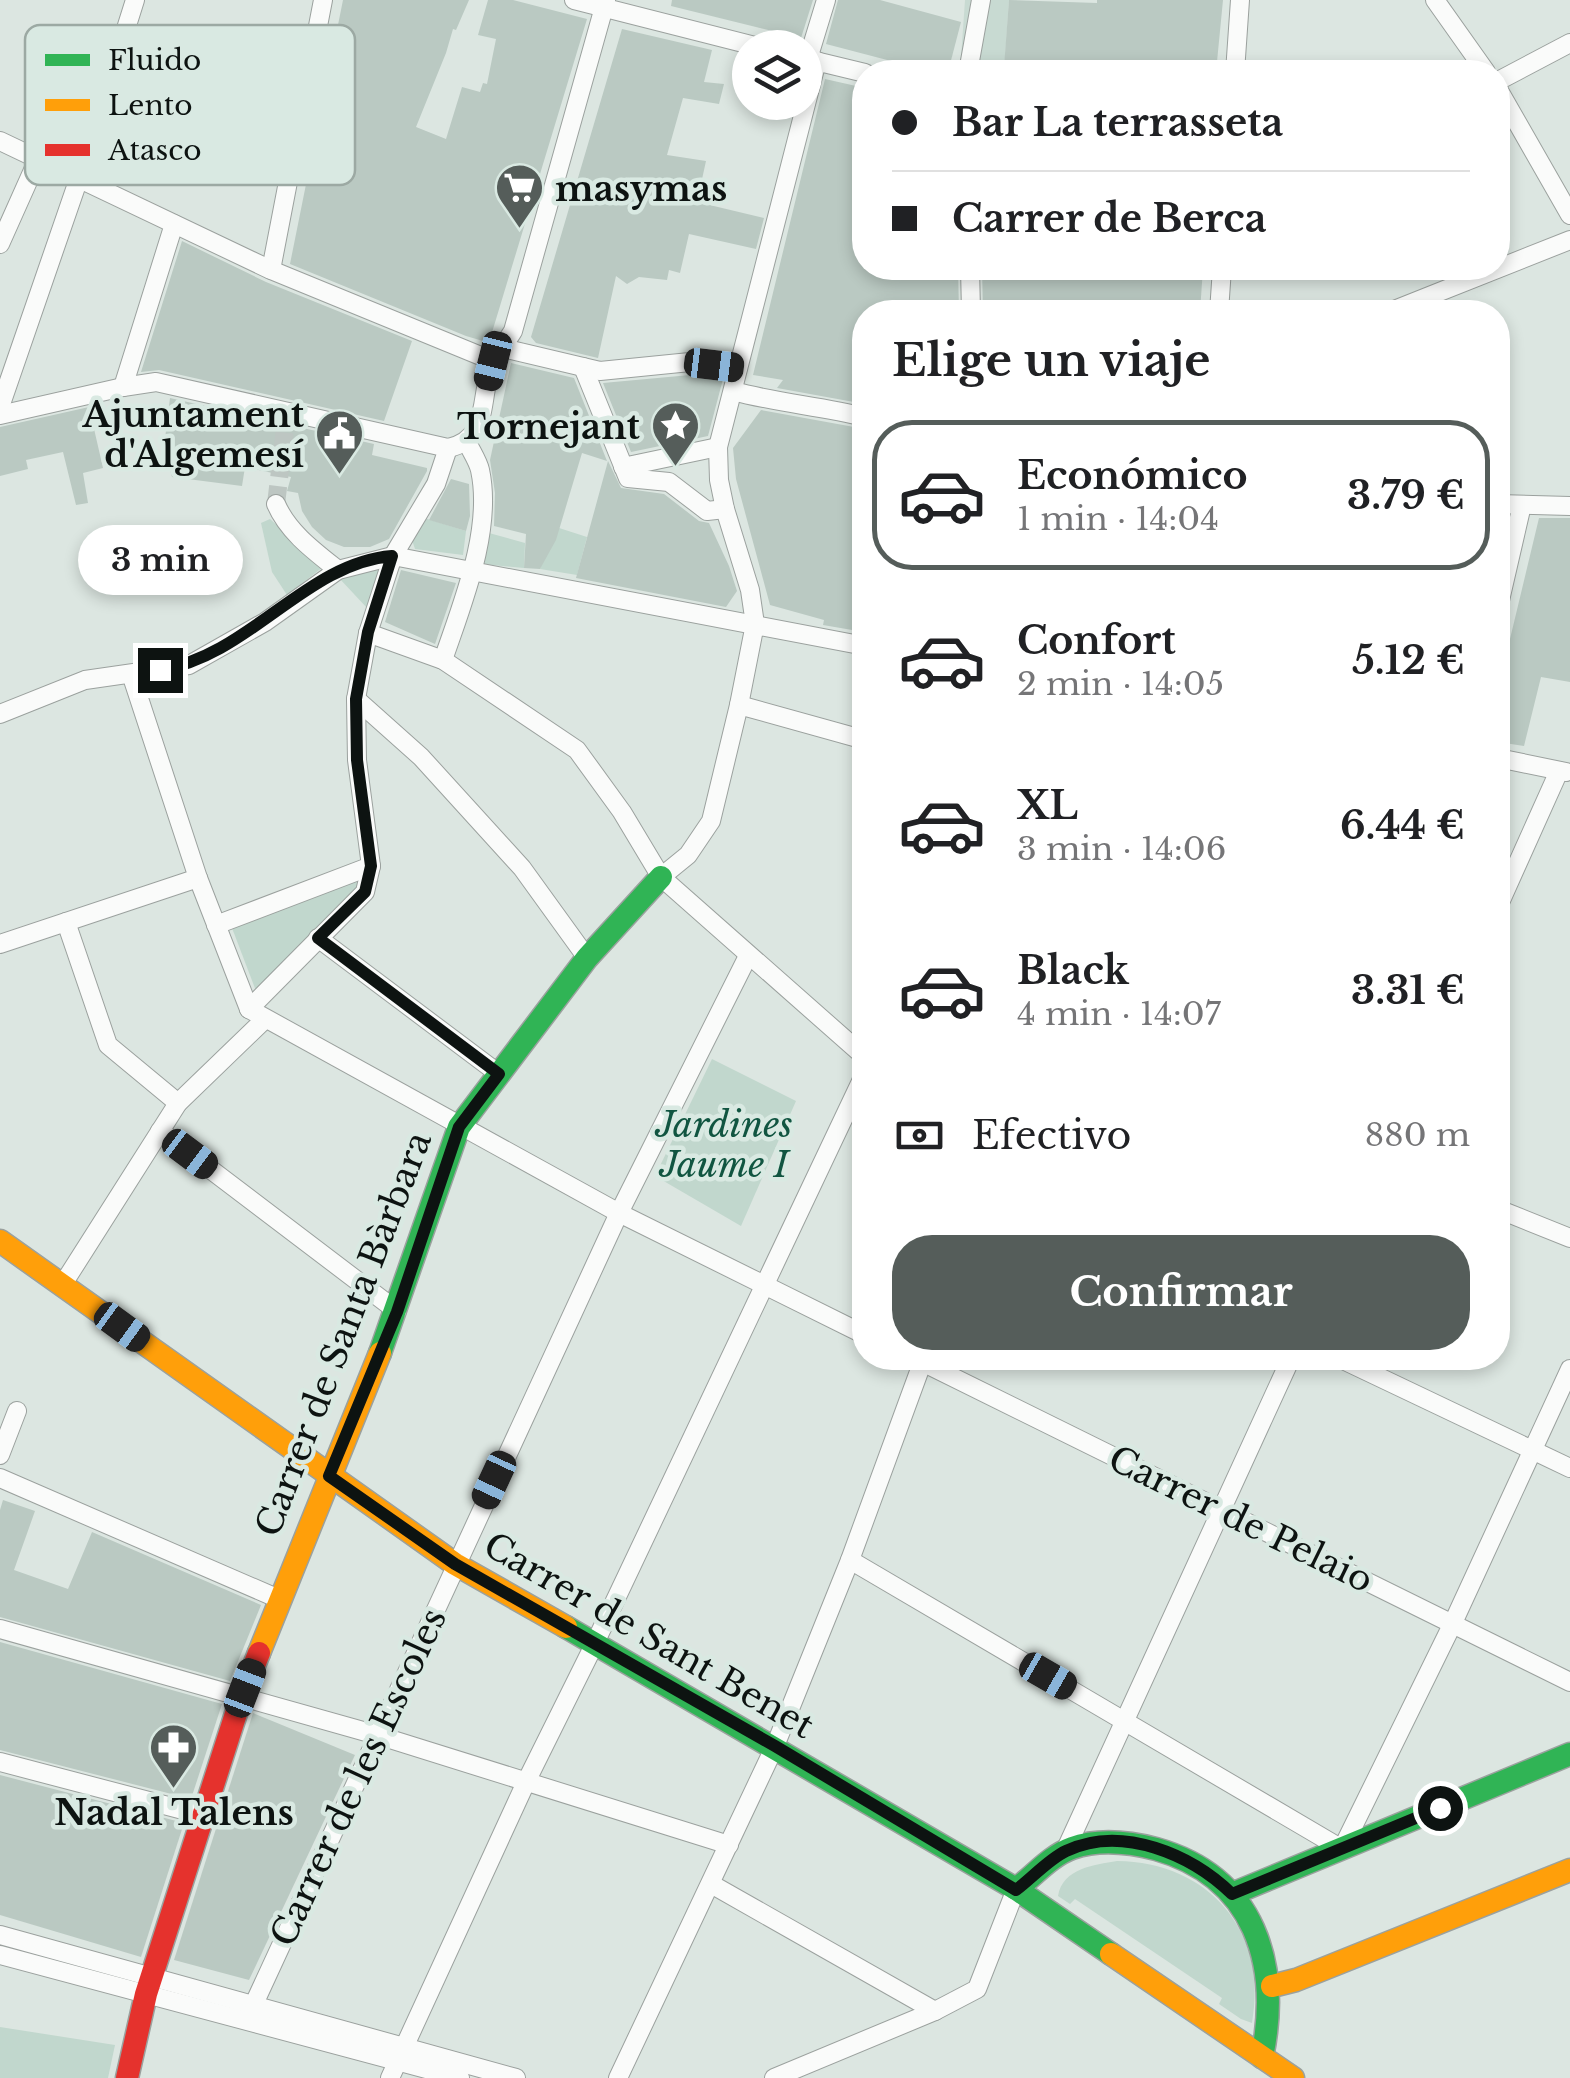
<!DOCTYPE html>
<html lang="es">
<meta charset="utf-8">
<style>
body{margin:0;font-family:"Libre Baskerville",serif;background:#f2f2f2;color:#202124;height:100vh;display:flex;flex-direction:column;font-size:38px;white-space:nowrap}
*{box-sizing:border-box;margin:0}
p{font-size:32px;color:#757577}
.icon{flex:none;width:55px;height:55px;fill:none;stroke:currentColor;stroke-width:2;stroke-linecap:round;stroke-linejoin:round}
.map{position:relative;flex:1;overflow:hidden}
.drawer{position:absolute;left:852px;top:300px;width:658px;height:1070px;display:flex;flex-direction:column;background:#fff;border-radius:40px;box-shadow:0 5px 15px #0003}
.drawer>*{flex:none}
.banner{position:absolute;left:852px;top:60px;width:658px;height:220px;border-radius:40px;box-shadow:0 5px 15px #0003;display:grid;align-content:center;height:220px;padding:0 40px;background:#fff}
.controls{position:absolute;left:732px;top:30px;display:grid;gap:20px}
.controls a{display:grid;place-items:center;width:90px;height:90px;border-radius:50%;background:#fff;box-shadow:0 5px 15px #0003;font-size:50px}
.end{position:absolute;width:45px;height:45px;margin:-22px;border:12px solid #0d1311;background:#fff;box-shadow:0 0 0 5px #fff}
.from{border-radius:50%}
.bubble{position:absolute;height:70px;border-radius:35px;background:#fff;box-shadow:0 5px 15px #0003;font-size:32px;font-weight:800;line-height:70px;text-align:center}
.car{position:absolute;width:30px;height:60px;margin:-30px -15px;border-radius:12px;box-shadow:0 0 8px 2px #0007;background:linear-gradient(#222 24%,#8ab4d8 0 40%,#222 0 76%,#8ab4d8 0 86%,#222 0)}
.banner b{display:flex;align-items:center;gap:35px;height:95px;font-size:38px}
.banner b+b{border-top:2px solid #e0e0e0}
.banner i{width:25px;height:25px;background:#202124}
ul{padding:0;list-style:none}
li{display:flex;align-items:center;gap:30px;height:150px;margin:0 20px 15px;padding:0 20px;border:5px solid transparent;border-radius:40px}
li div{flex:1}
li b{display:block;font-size:38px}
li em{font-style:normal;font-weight:800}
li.on{border-color:#555d5a}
li>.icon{width:90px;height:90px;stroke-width:1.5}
h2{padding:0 40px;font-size:45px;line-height:120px}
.pay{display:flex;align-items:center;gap:25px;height:110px;padding:0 40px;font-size:38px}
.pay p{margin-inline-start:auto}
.cta{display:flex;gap:20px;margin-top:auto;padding:20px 40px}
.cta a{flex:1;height:115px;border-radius:40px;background:#555d5a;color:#fff;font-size:40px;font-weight:800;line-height:115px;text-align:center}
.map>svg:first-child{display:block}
.built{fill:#c8dad2}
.green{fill:#c1d7cd}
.building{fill:#bac9c2}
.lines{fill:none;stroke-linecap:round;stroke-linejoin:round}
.street-tunnel{stroke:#bdc6c2;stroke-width:18;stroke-dasharray:18 9;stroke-linecap:butt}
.street-casing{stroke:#9ba19e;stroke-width:20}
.fast-casing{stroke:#9ba19e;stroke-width:25}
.slow-casing{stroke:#9ba19e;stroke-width:25}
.jam-casing{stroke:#9ba19e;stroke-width:25}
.street{stroke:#fafbfa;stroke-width:18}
.fast{stroke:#30b455;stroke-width:22}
.slow{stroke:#ff9f0a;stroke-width:22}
.jam{stroke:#e5322d;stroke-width:22}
.route{stroke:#0d1311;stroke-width:12}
.labels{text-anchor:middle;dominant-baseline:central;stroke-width:9;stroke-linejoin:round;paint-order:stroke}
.poi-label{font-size:35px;font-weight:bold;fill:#0d1311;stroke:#d9e9e2;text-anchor:end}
.park-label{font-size:35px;font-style:italic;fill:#115541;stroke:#d9e9e2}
.street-label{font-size:35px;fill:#0d1311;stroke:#d9e9e2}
.key{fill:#d9e9e2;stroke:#9ca9a3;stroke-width:2.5}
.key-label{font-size:28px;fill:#0d1311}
</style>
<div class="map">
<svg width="1570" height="2078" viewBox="0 0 1570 2078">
<rect width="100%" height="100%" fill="#dce6e1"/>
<!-- built -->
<polygon class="built" points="965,0 1009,0 1004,72 960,72"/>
<!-- green -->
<g class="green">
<polygon points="421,517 466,531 463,555 415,549 412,540"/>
<polygon points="270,519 323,567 287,595 272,572 261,523"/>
<polygon points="556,527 587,537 577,575 540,569"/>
<polygon points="489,533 525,543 524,568 482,564"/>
<polygon points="379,565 382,570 368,609 339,578"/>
<polygon points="361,874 359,889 256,991 232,928"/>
<polygon points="712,1059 796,1101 741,1226 655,1176"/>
<path d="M1117,1861c92,1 152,71 135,162l-11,-4 -22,-15 3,-6 -147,-99 -5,5 -12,-8c5,-28 36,-31 59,-35z"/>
<polygon points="0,2027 115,2045 108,2078 0,2078"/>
</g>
<!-- building -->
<g class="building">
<polygon points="343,0 469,0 456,30 453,29 446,53 416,127 446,139 462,87 480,92 483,83 487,84 496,39 478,35 488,0 513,0 587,19 490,339 483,341 466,336 290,264"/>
<polygon points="672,0 813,0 801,38 671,6"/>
<polygon points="838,0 880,0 961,22 948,72 933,72 826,44"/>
<polygon points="1009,0 1097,3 1097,0 1223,0 1216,72 1017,72 1017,69 1004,67"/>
<polygon points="622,29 712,50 704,82 724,84 719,104 683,98 667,155 706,161 697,202 764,218 756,249 689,234 680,273 669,270 667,280 639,277 627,284 616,276 598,358 536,343 531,337"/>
<polygon points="825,79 865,88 865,268 958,268 959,312 865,312 865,404 777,388 783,380 753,375"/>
<polygon points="182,241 266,282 412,341 384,421 159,370 141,372"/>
<polygon points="982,268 1203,268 1200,312 983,312"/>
<polygon points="511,363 574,378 607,461 582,453 556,540 540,569 524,568 526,534 494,526 495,493 490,460"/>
<polygon points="690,375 723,379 708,436 631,452 603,383"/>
<polygon points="170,398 374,444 372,455 427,468 427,471 389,539 370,547 344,547 326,540 312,527 302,511 298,493 287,491 291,477 245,467 242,486 172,477 164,447"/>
<polygon points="89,407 103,468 83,473 88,503 76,505 63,452 26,460 28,469 0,476 0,427"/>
<polygon points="761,410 865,429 865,627 860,626 858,631 823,625 824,620 770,605 736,479 733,448"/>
<polygon points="608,461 621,488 664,494 699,521 709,523 729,566 737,591 726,607 576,578"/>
<polygon points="451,479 469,484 470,516 466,531 429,520"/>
<polygon points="1539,518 1570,518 1570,682 1541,677 1524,746 1498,742 1498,689"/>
<polygon points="401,570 456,583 435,644 385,622"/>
<polygon points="3,1500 35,1511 14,1570 68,1589 92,1532 261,1605 230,1681 0,1617 0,1510"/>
<polygon points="0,1642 222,1704 191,1799 0,1750"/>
<polygon points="253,1713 355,1755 249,1980 174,1960"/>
<polygon points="0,1775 184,1823 141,1957 0,1915"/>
</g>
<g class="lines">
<!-- street-tunnel -->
<polyline class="street-tunnel" points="276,504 286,421 298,415"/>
<defs>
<g id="street">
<polyline points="574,0 763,48"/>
<polyline points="1435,0 1486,72"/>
<polyline points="807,59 865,73"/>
<polyline points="808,59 826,0"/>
<polyline points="968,72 981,0"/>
<polyline points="1235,72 1240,0"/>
<polyline points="1498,81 1570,43"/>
<polyline points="1498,89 1570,215"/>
<polyline points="0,141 271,270 493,361"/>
<polyline points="0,244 38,159"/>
<polyline points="970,268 971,312"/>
<polyline points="271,270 323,0"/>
<polyline points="1219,312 1222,268"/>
<polyline points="1389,312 1570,240"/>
<polyline points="503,348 600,371 690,362 738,368"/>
<polyline points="583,367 628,478 669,482 707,511 725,509"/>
<polyline points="123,387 174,224"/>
<path d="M733,391c44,12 88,15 132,26"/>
<polyline points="0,407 79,178 135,0"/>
<path d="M0,415l123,-28 33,-5 292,66c45,-9 30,-57 46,-89 5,-9 13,-18 19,-28l93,-331"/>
<polyline points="623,467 718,447"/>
<path d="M276,504c12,28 38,47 62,66"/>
<polyline points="1498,504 1570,506"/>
<polyline points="1498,609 1522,505"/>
<polyline points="368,633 443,660 577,750 622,812 661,877 865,1057"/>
<path d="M443,660c19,-56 50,-130 37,-190 -2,-9 -9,-19 -13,-28"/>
<polyline points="131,674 198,878 249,1009"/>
<polyline points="356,699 421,757 522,868 587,958"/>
<polyline points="739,705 865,740"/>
<polyline points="0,714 85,680 189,665 265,622 338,570 393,556 865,646"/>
<polyline points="1498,758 1566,772"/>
<polyline points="661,877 688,855 711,821 739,705 755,624 750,590 725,509 719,480 718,447 817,61"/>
<polyline points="1498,907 1559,771"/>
<polyline points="66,922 108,1045 178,1103"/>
<polyline points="216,925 371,866"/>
<polyline points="318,938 499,1074"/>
<polyline points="0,944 198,878"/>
<polyline points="249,1009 619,1213 865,1335"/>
<polyline points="249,1009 365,892 371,866 357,760 356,699 368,633 393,556 436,484 448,448"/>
<polyline points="160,1131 397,1311"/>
<polyline points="1498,1209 1570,1238"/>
<polyline points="63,1284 178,1103 264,1020"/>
<polyline points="1339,1358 1570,1468"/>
<polyline points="916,1359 1570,1682"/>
<polyline points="0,1455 17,1411"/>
<polyline points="0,1478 279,1599"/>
<polyline points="850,1560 1342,1849 1452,1625 1570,1369"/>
<polyline points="0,1629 377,1735 729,1845"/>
<polyline points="0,1762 206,1816"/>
<polyline points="1065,1851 1291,1358"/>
<polyline points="711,1884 935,2011"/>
<polyline points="0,1935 516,2078"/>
<polyline points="0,1955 460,2078"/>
<polyline points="254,2004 619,1213 748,956"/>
<polyline points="390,2078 527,1780 595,1643 865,1073"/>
<polyline points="618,2078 775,1746 850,1560 924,1358"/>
<polyline points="774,2078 935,2011 977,1989 1016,1889"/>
</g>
<g id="fast">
<polyline points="380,1353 459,1127 587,958 661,877"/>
<polyline points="566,1627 1016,1889 1111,1954"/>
<path d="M1016,1889c18,-13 34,-33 56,-41 26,-9 57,-6 84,1 99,28 125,115 106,208"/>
<polyline points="1232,1894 1570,1754"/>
</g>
<g id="slow">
<polyline points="0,1241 455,1564 566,1627"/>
<polyline points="259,1653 380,1353"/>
<polyline points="1111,1954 1293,2078"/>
<polyline points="1272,1986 1296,1980 1570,1870"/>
</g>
<polyline id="jam" points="127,2078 146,1994 241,1698 259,1653"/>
</defs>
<!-- street casing -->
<use href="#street" class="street-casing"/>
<!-- fast casing -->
<use href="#fast" class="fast-casing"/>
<!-- slow casing -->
<use href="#slow" class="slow-casing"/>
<!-- jam casing -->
<use href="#jam" class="jam-casing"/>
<!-- street -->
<use href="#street" class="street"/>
<!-- fast -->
<use href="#fast" class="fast"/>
<!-- slow -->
<use href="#slow" class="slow"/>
<!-- jam -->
<use href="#jam" class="jam"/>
</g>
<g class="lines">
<!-- route -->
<path class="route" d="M160,670c89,-14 146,-107 232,-114l-24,76 -12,67 1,61 14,106 -6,26 -47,46 181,136 -40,53 -62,185 -68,164 126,88 320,182 241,144c16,-12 33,-31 50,-39 56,-27 126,4 166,43l208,-86"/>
</g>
<!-- icons -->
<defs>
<symbol id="supermarket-pin" viewBox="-11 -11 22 30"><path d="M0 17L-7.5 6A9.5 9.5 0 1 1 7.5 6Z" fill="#555d5a" stroke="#d9e9e2"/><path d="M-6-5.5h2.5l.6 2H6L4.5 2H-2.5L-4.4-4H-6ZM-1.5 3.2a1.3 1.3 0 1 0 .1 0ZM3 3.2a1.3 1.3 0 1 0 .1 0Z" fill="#fff"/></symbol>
<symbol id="sight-pin" viewBox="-11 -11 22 30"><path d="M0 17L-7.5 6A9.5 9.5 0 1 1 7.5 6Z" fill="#555d5a" stroke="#d9e9e2"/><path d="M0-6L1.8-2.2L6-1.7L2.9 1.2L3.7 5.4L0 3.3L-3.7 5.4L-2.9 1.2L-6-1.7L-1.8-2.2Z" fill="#fff"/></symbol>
<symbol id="civic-pin" viewBox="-11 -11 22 30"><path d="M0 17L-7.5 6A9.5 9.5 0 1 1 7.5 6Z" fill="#555d5a" stroke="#d9e9e2"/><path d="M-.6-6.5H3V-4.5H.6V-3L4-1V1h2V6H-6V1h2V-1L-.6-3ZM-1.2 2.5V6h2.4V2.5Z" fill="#fff"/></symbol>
<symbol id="pharmacy-pin" viewBox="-11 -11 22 30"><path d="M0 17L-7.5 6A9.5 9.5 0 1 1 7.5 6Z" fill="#555d5a" stroke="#d9e9e2"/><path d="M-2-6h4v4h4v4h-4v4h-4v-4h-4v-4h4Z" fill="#fff"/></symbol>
</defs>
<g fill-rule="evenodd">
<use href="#supermarket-pin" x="492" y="160" width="55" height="75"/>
<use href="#sight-pin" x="648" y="398" width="55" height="75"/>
<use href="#civic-pin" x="312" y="406" width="55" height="75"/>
<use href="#pharmacy-pin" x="146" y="1720" width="55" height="75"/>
</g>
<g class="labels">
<!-- poi labels -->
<g class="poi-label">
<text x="555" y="188" text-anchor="start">masymas</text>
<text x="304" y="414">Ajuntament<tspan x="304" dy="40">d'Algemesí</tspan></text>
<text x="640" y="426">Tornejant</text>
<text x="174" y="1812" text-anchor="middle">Nadal Talens</text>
</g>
<!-- park labels -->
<g class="park-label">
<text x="724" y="1124">Jardines<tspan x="724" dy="40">Jaume I</tspan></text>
</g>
<!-- street labels -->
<g class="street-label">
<text transform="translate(343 1334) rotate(-69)">Carrer de Santa Bàrbara</text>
<text transform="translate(1241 1519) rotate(26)">Carrer de Pelaio</text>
<text transform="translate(649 1635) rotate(30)">Carrer de Sant Benet</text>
<text transform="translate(358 1777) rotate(-65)">Carrer de les Escoles</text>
</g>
</g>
<!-- legend -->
<rect x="25" y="25" width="330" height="160" rx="15" class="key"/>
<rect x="45" y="54" width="45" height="12" fill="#30b455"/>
<rect x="45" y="99" width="45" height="12" fill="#ff9f0a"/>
<rect x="45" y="144" width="45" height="12" fill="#e5322d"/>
<g class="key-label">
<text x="108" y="70">Fluido</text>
<text x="108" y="115">Lento</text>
<text x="108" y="160">Atasco</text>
</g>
</svg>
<div class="controls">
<a><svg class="icon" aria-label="layers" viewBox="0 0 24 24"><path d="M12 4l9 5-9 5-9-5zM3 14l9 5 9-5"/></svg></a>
</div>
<i class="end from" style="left:1440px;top:1808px"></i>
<i class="end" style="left:160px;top:670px"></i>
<div class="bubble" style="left:78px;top:525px;width:165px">3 min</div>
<i class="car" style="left:493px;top:361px;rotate:194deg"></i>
<i class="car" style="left:714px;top:365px;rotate:97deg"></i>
<i class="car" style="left:190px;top:1154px;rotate:127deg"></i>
<i class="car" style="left:122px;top:1327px;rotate:126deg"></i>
<i class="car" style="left:494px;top:1480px;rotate:205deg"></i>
<i class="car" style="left:1048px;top:1676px;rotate:120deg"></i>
<i class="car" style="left:245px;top:1688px;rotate:21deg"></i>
<div class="banner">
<b><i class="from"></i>Bar La terrasseta</b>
<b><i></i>Carrer de Berca</b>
</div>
<section class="drawer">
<h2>Elige un viaje</h2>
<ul>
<li class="on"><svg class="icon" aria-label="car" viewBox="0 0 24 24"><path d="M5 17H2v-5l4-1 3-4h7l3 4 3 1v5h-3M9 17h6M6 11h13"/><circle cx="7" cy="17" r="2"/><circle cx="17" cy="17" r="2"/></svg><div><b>Económico</b><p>1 min · 14:04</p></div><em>3.79 €</em></li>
<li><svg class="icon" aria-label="car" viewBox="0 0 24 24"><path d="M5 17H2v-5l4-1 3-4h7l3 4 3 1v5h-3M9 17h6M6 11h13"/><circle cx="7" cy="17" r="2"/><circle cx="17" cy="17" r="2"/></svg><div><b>Confort</b><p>2 min · 14:05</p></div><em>5.12 €</em></li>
<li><svg class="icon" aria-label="car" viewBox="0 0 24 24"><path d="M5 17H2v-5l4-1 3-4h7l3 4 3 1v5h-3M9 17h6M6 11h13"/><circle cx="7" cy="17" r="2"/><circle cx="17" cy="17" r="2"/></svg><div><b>XL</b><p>3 min · 14:06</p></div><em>6.44 €</em></li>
<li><svg class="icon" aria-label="car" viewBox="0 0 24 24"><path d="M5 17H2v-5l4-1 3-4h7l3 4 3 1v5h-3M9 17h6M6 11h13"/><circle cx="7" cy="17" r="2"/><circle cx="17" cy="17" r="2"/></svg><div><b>Black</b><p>4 min · 14:07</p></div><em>3.31 €</em></li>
</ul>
<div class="pay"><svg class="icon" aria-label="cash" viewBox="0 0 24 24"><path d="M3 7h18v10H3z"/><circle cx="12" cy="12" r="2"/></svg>Efectivo<p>880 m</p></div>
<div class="cta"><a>Confirmar</a></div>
</section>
</div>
